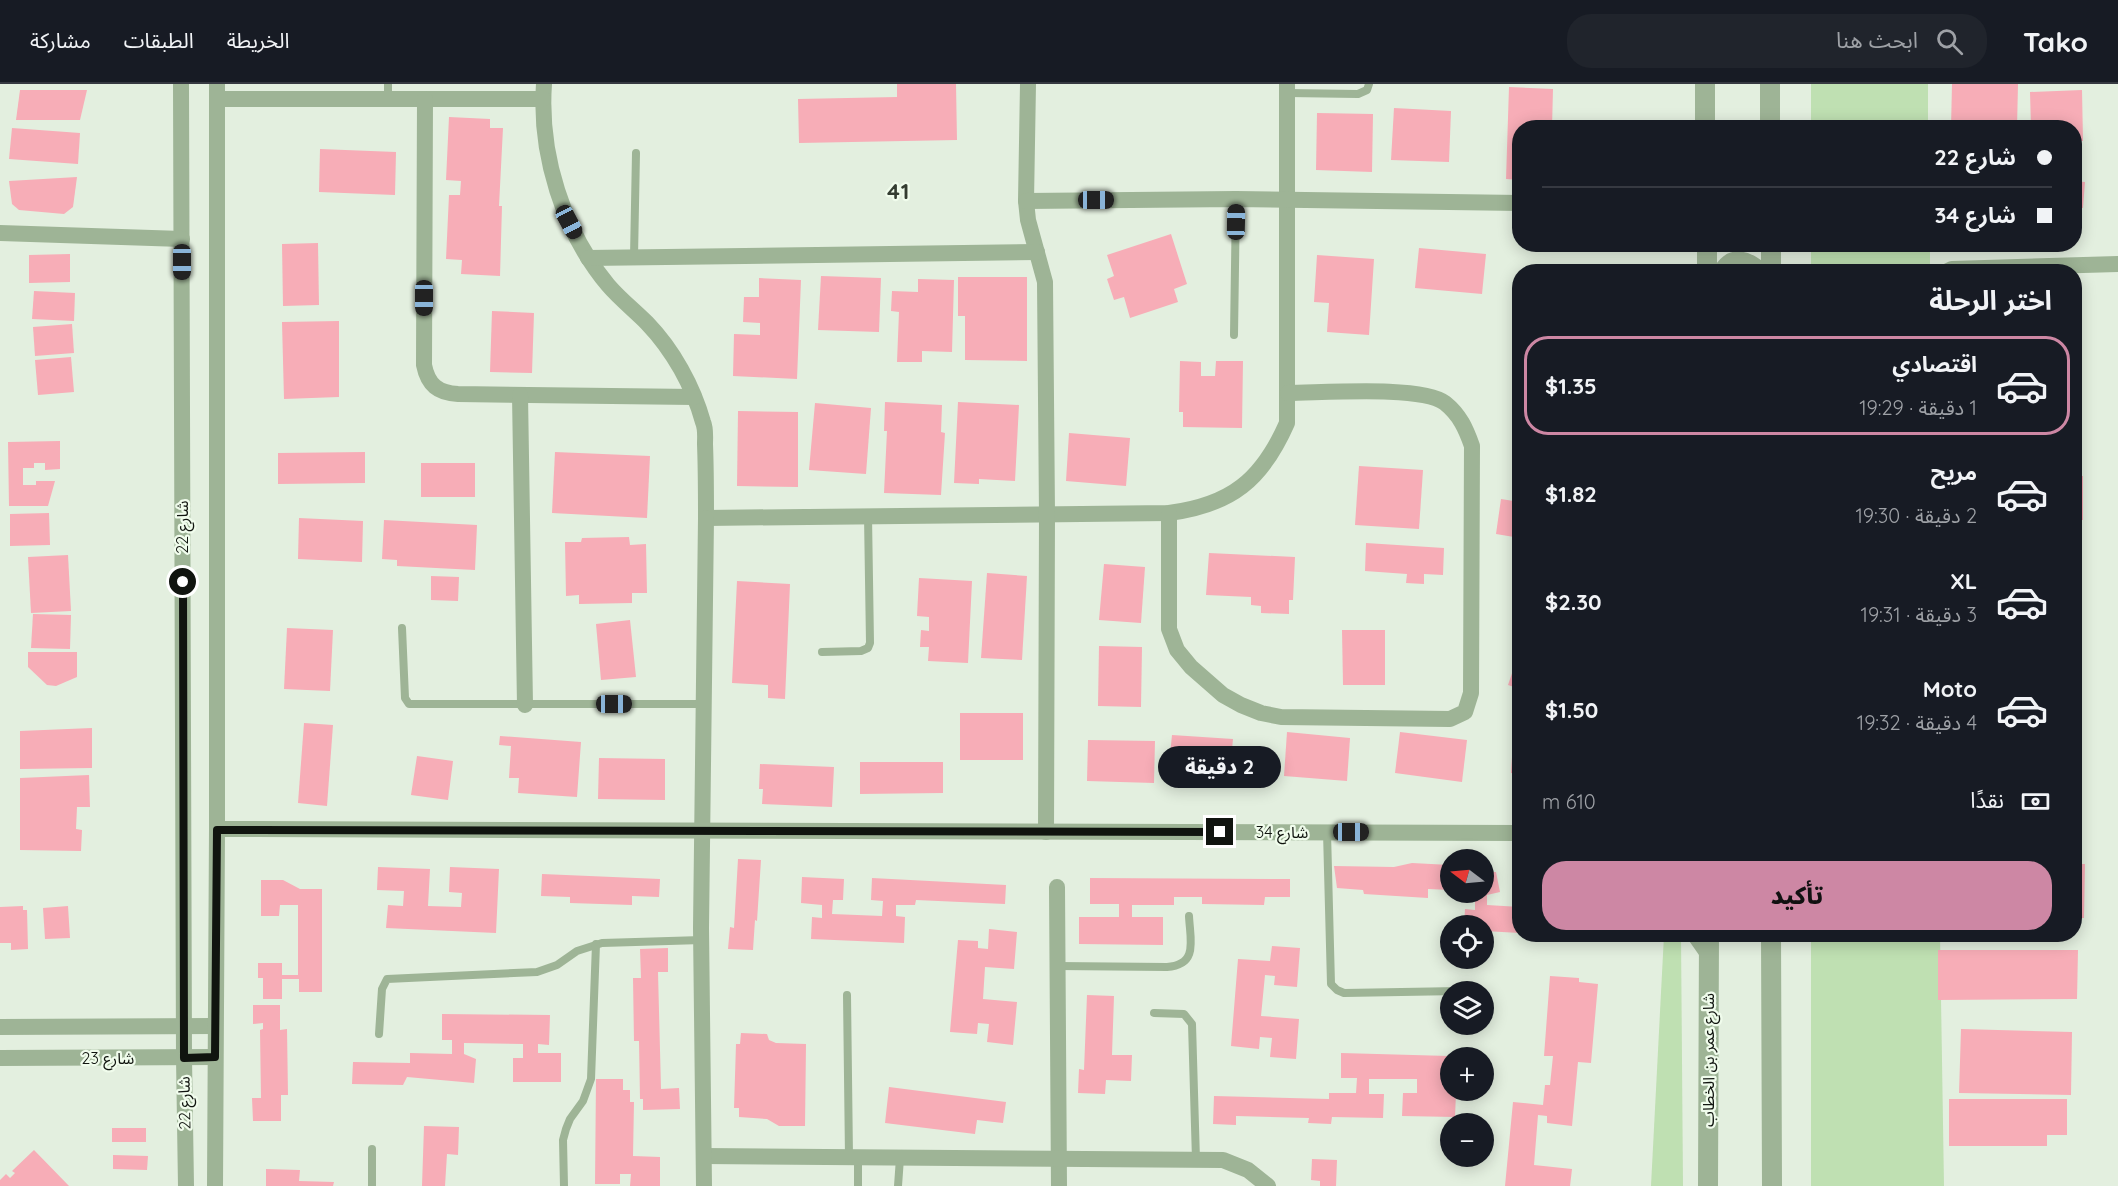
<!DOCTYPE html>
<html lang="ar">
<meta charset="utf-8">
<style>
body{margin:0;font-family:Quicksand,"Noto Sans Arabic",sans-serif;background:#20242c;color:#f1f3f6;direction:rtl;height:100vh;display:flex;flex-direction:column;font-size:22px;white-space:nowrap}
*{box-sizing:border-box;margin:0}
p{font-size:20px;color:#9ea1a6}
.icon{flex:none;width:33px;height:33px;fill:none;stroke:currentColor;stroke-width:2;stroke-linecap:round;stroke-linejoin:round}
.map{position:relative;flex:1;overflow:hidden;direction:ltr}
.side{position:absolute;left:1512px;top:180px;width:570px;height:678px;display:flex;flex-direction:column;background:#171b24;border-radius:24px;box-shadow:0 3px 15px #0003;direction:rtl}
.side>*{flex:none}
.banner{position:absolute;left:1512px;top:36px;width:570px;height:132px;border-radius:24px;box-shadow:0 3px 15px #0003;direction:rtl;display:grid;align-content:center;height:132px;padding:0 30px;background:#171b24}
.needle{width:39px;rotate:286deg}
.fabs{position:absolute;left:1440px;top:765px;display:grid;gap:12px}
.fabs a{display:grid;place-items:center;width:54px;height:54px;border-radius:50%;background:#171b24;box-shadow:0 3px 15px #0003;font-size:30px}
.end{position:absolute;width:27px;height:27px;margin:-14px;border:8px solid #10140f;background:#fff;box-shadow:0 0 0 3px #fff}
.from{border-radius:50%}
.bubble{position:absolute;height:42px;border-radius:21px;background:#171b24;box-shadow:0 3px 15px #0003;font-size:20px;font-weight:800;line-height:42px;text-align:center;direction:rtl}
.car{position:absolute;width:18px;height:36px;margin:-18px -9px;border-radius:8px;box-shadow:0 0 4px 2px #0007;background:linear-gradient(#222 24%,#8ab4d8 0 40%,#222 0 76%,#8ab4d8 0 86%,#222 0)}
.banner b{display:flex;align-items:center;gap:21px;height:57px;font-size:22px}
.banner b+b{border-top:2px solid #363941}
.banner i{width:15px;height:15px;background:#f1f3f6}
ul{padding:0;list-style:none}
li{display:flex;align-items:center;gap:18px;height:99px;margin:0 12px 9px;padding:0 18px;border:3px solid transparent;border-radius:24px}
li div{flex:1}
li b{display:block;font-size:22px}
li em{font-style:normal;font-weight:800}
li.selected{border-color:#cd87a4}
li>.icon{width:54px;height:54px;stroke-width:1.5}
h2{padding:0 30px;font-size:27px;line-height:72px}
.pay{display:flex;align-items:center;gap:15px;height:66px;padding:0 30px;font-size:22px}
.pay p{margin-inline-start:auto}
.button{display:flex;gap:12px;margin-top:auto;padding:12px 30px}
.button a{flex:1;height:69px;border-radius:24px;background:#cd87a4;color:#111;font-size:24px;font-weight:800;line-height:69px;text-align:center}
header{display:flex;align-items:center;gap:36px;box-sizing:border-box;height:84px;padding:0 30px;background:#171b24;border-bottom:2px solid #363941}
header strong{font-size:28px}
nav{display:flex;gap:33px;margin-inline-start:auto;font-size:21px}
.search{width:420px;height:54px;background:#20242c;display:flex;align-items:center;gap:15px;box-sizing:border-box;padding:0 21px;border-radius:24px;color:#9ea1a6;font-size:22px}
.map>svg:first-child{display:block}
.green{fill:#bfe0b2}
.building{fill:#f7adb7}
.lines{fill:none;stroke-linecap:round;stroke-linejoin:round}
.service{stroke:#9eb496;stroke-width:8}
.minor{stroke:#9eb496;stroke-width:16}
.tertiary{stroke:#9eb496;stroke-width:20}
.route{stroke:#10140f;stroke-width:8}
.labels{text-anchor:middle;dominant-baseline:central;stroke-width:4.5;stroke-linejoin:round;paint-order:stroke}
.street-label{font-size:16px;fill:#10140f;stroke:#f0fcec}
.district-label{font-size:22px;font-weight:bold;letter-spacing:1.5px;fill:#343d31;stroke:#f0fcec}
</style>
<header>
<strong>Tako</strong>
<div class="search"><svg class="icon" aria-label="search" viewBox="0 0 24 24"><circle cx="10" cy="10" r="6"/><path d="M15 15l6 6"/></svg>ابحث هنا</div>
<nav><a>الخريطة</a><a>الطبقات</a><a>مشاركة</a></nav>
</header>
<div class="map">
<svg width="2118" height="1102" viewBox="0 0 2118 1102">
<rect width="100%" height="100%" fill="#e3efdf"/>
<!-- green -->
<g class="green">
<rect x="1811" y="0" width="117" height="43"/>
<rect x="1811" y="161" width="119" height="26"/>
<polygon points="1664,851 1681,851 1683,1102 1651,1102"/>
<polygon points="1811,851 1940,851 1944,1102 1811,1102"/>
</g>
<!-- building -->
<g class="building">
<polygon points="897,0 956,0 957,56 799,59 798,15 897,13"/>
<polygon points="1952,0 2018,0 2017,44 1951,44"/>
<polygon points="1509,3 1553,5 1552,44 1520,44 1520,96 1506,95"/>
<polygon points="20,6 87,6 80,36 16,36"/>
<polygon points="2082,6 2083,57 2074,57 2074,44 2031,44 2030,8"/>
<polygon points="1394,24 1451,27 1449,78 1391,76"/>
<polygon points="1317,29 1373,30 1372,88 1316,86"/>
<polygon points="449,33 490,35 490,44 503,44 499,122 502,122 500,192 461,190 462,176 446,175 449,111 460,111 461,97 446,96"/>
<polygon points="12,44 80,49 78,80 9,75"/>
<polygon points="320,65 396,68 395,111 319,108"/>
<polygon points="77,93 73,123 64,130 19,126 12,120 9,97"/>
<polygon points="2074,97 2085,98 2083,124 2074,123"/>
<polygon points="1171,150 1187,200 1174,205 1178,218 1130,234 1124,213 1114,216 1107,195 1114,192 1107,171"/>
<polygon points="318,159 319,221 283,222 282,160"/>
<polygon points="1419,164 1486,170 1482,210 1415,204"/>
<polygon points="70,170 70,198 29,199 29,171"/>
<polygon points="1317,171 1374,175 1369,251 1327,248 1329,219 1314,218"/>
<polygon points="821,192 881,194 879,248 818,246"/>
<polygon points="958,193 1027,193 1027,277 965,276 965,232 958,232"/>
<polygon points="759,194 801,196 797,295 733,292 734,250 760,251 760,239 743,238 744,213 759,213"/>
<polygon points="918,195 954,196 952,268 922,267 922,278 897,278 899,228 891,227 892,207 918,208"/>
<polygon points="34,207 75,209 74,237 32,235"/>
<polygon points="492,227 534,229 532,289 490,288"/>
<polygon points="339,237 339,313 284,315 282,238"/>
<polygon points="72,240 74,269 35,272 33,243"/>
<polygon points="71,273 74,308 38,311 35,276"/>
<polygon points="1514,275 1520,275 1520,359 1513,359"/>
<polygon points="1180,277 1201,278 1201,292 1215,292 1216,277 1243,277 1242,344 1183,343 1183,328 1179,328"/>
<polygon points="885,318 942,321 941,348 945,349 941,411 884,409 887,347 884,347"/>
<polygon points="958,318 1019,321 1015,397 979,395 979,400 954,399"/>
<polygon points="815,319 871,324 866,390 809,386"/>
<polygon points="738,327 798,328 798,403 737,402"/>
<polygon points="1069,349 1130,354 1126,402 1066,397"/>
<polygon points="60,357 60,385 45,386 45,379 34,379 34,384 23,384 23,401 36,401 36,397 55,397 48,422 9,422 8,358"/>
<polygon points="365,368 365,399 278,400 278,369"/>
<polygon points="555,368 650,372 647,434 552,429"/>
<rect x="421" y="379" width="54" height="34"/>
<polygon points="1359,382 1423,386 1419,445 1355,441"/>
<rect x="2074" y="392" width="9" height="44"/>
<polygon points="1501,415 1520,418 1520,454 1496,450"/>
<polygon points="49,429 50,461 10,462 10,430"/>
<polygon points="299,434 363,437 362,478 298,475"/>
<polygon points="384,436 477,441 475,486 397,482 397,476 382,475"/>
<polygon points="629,453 630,461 646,460 647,509 632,509 632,519 579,520 579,511 566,512 565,458 581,458 582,454"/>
<polygon points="1366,459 1444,464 1443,491 1424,490 1424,500 1406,499 1407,490 1365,487"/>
<polygon points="1209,469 1295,473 1293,516 1289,516 1289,530 1261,529 1261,522 1251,521 1251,513 1206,511"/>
<polygon points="68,471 71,527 31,529 28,473"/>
<polygon points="1104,480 1145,483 1141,539 1099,536"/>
<polygon points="987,489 1027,492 1022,576 981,574"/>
<polygon points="431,492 459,493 458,517 431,516"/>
<polygon points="919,494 972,497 968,579 928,577 929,563 920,563 921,546 929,547 929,533 917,532"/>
<polygon points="737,497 790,500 785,615 768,614 768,601 732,599"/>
<polygon points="33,530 71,531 70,565 31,564"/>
<polygon points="630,536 636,593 601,596 596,540"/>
<polygon points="287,544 333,546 330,607 284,605"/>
<polygon points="1342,546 1385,546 1385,601 1343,601"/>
<polygon points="2074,546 2080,546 2081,596 2074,596"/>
<polygon points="1099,562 1142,563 1141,623 1098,622"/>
<polygon points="1520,566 1520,605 1508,601"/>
<polygon points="28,568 77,568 77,593 56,602 47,601 28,583"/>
<polygon points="1515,626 1520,626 1520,690 1511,689"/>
<rect x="960" y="629" width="63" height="47"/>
<polygon points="304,639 333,641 327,722 298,719"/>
<polygon points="92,644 92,684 20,685 20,647"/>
<polygon points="1287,648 1350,654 1347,697 1284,692"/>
<polygon points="1400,648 1467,656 1462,698 1395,689"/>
<polygon points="1172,651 1233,655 1229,696 1168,691"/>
<polygon points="500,652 581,658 577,713 518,709 519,694 509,694 511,662 499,661"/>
<polygon points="1088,656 1155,657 1154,699 1087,697"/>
<polygon points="417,672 453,677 448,716 411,711"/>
<polygon points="599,674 665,675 665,716 598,715"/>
<polygon points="860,678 943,678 943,709 860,710"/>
<polygon points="760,680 834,683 832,723 762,720 763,705 759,705"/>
<polygon points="89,691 90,723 77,723 76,745 82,746 81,767 20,766 20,694"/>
<polygon points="738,775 761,776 757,837 755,836 753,866 728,865 730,843 734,844"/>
<polygon points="1412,779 1450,781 1450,806 1428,805 1428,814 1364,810 1363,806 1337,804 1334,782 1394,783"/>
<polygon points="2074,780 2085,780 2084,834 2074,834"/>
<polygon points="378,783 430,785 428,822 461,823 462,809 449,808 450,783 499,785 496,849 386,844 388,821 403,822 404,807 377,806"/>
<polygon points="1484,788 1496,788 1500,808 1487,811 1487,821 1520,823 1520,849 1484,847 1484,842 1464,842 1465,825 1475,826 1475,813 1456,812 1455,808 1484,808"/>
<polygon points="542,790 660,795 659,813 632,812 632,821 570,819 570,813 541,812"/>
<polygon points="802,793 844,795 843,816 833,816 832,830 882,832 883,817 871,816 872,794 1006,801 1005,820 916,816 915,821 896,821 896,832 905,833 904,859 811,855 812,833 822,834 822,821 801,819"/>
<polygon points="1090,794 1290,795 1290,813 1265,813 1264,821 1202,820 1202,813 1174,813 1174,821 1132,821 1132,833 1163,833 1163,861 1079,860 1079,833 1119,833 1119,820 1090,820"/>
<polygon points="261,796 283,796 300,805 322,805 322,908 299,908 299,895 282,895 282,915 263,915 263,894 258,894 258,879 282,879 282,891 298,891 298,821 280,821 279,832 261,832"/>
<polygon points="23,822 23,826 27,826 28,865 11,866 11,859 0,859 0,823"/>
<polygon points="68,822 70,854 45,855 43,824"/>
<polygon points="989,845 1017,848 1014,885 985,883 983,915 1017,918 1013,961 987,958 989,940 978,939 977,950 950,948 958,856 978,857 978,864 988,865"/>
<polygon points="1272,862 1300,864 1297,903 1274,901 1275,892 1265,891 1261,932 1299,935 1296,975 1270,973 1272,954 1260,953 1259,965 1231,962 1238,875 1270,877"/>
<polygon points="668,864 668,888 658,888 661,1005 679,1004 680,1025 643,1026 643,1015 640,1015 639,957 634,957 633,894 641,894 640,865"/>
<polygon points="1938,866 2078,866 2077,915 1938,916"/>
<polygon points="1550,892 1579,894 1579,898 1598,900 1591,979 1578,978 1572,1042 1547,1039 1547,1032 1538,1031 1534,1081 1572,1085 1570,1102 1505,1102 1513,1018 1543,1021 1545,1001 1550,1001 1553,972 1544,972"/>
<polygon points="1087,911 1114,912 1112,971 1132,971 1131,997 1106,996 1105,1010 1078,1009 1079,985 1084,986"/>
<polygon points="253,921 280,921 280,946 287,945 288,1011 281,1011 281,1037 253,1037 252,1014 261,1014 260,946 263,945 263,939 253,940"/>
<polygon points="442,930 550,931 549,961 538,960 538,969 561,969 561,998 513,998 513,974 523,974 523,960 464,959 464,970 476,975 474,999 407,993 403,1001 352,1000 353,978 410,979 410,969 452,970 452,956 442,956"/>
<polygon points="1961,945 2072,948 2071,1011 1959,1009"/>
<polygon points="741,949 767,950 769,956 776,959 806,960 805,1042 779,1042 767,1035 739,1033 739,1024 734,1024 736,960 740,960"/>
<polygon points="1341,969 1449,972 1448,1009 1456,1009 1455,1033 1402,1032 1403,1009 1417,1009 1417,995 1369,995 1369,1010 1384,1010 1383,1034 1332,1033 1331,1040 1308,1039 1309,1034 1236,1032 1236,1041 1213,1040 1214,1012 1329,1015 1329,1009 1356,1009 1357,994 1341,994"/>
<polygon points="596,995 623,995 623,1006 630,1006 630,1018 634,1018 633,1072 660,1073 660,1102 630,1102 631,1090 620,1090 620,1100 595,1100"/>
<polygon points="889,1003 1006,1018 1003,1039 977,1036 975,1050 885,1039"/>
<polygon points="1949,1015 2067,1015 2067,1051 2047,1051 2047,1062 1949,1062"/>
<polygon points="424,1042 459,1043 458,1071 447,1070 445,1102 422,1102"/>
<rect x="112" y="1044" width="34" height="14"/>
<polygon points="34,1066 69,1102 0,1102 0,1096 6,1090 10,1094 15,1089 12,1087"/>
<polygon points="113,1071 148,1072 147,1086 113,1085"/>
<polygon points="1312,1075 1337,1076 1336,1102 1320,1102 1320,1097 1311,1096"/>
<polygon points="266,1085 300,1086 299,1097 334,1098 333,1102 266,1102"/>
</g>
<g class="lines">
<!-- service -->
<g class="service">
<polyline points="388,0 388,15"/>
<polyline points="1288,9 1358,10 1367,6 1369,0"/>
<polyline points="634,173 636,69"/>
<polyline points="1234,251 1236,115"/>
<polyline points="402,544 405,614 409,620 704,620"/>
<polyline points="822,568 861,567 868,564 870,559 868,432"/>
<polyline points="1327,748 1331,900 1337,906 1344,909 1459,907"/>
<path d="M1057,882l110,1c32,-2 23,-28 22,-51"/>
<polyline points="847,911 849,1073"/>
<polyline points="1154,929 1184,930 1192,940 1196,1076"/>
<polyline points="379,950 382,905 387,895 537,888 557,881 577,867 602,859 702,856"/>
<polyline points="858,1074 858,1102"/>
<polyline points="372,1102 372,1065"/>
<polyline points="564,1102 563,1056 566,1045 570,1035 583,1017 591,995 596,860"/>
<polyline points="898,1102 900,1074"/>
</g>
<!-- minor -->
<g class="minor">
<polyline points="181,0 184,974 186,1102"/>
<path d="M544,0c-5,70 19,147 64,201 12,14 26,25 39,38 26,27 46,63 56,99 3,7 2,15 2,22 1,25 1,49 1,74l463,-5c62,-8 93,-33 118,-90v-339"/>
<polyline points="1028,0 1026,117 1028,136 1045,198 1047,430 1046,748"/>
<polyline points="217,15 543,15"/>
<path d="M425,15l-1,266c4,20 14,28 34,29l236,3"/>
<polyline points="1026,117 1236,115 1520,119"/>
<polyline points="0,149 182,155"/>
<polyline points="588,174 1037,168"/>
<polyline points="1946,188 1952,185 2118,180"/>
<polyline points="520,311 525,621"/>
<path d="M1169,429v116l8,21 14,17 32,28 18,10 20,8 20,4 169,2 15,-7 6,-19 1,-247c-6,-17 -12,-31 -27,-43 -23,-18 -124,-10 -157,-10"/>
<polyline points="217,745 1520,749"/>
<polyline points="1057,803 1059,1102"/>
<polyline points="1694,850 1708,870"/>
<polyline points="0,943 215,942"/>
<polyline points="0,974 215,973"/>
<polyline points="704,1072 1223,1076 1248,1086 1268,1102"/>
<polyline points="215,1102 217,745 217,0"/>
<polyline points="704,1102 701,844 706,434"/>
</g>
<!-- tertiary -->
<g class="tertiary">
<polyline points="1705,44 1705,0"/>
<polyline points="1770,44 1770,0"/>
<polyline points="1707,160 1707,188"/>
<polyline points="1771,160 1771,188"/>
<path d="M1723,188c10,-17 24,-11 37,0"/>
<polyline points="1771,850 1772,1102"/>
<polyline points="1708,1102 1709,850"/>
</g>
</g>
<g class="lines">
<!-- route -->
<polyline class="route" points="183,498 184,974 215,973 217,746 1220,748"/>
</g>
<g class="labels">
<!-- street labels -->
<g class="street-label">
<text transform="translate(182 443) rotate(-90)">شارع 22</text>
<text x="1282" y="748">شارع 34</text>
<text x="108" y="974">شارع 23</text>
<text transform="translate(1708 976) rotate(-90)">شارع عمر بن الخطاب</text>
<text transform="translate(184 1019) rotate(-91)">شارع 22</text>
</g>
<!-- district labels -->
<g class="district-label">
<text x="899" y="107">41</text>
</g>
</g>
</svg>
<div class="fabs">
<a><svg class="needle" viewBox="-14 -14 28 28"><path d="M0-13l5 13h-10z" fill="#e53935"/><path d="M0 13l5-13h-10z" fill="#9ea1a6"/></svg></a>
<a><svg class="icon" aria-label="locate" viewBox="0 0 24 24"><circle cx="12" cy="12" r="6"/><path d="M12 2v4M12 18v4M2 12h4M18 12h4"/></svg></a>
<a><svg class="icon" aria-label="layers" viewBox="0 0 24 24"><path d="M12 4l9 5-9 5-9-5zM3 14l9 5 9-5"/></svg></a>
<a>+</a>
<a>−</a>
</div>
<i class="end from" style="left:183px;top:498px"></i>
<i class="end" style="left:1220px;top:748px"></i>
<div class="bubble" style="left:1158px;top:662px;width:123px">2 دقيقة</div>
<i class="car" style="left:1096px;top:116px;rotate:90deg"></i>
<i class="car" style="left:569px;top:138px;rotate:152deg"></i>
<i class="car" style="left:1236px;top:138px;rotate:1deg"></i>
<i class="car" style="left:182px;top:178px;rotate:180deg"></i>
<i class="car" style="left:424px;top:214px;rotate:180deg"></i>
<i class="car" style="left:614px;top:620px;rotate:90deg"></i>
<i class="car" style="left:1351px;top:748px;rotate:90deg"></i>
<div class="banner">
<b><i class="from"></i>شارع 22</b>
<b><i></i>شارع 34</b>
</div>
<section class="side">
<h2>اختر الرحلة</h2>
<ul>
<li class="selected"><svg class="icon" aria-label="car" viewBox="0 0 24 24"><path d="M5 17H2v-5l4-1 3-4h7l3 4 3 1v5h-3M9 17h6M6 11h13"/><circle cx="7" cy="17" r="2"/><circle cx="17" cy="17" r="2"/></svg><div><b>اقتصادي</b><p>1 دقيقة · 19:29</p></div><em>$1.35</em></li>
<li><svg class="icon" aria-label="car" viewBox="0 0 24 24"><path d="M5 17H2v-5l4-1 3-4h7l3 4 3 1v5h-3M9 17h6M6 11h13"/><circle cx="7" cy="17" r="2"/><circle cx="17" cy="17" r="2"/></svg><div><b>مريح</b><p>2 دقيقة · 19:30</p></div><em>$1.82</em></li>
<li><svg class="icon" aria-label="car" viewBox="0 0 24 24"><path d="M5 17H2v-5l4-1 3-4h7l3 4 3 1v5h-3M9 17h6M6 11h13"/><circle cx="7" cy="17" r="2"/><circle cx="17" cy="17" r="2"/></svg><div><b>XL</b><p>3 دقيقة · 19:31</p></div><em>$2.30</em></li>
<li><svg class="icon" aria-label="car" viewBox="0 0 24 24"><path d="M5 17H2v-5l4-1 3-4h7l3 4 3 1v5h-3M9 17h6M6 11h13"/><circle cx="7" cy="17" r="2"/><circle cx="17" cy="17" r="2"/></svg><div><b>Moto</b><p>4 دقيقة · 19:32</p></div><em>$1.50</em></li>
</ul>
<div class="pay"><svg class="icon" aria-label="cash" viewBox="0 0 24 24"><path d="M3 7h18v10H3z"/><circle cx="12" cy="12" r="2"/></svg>نقدًا<p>610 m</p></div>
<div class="button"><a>تأكيد</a></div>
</section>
</div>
